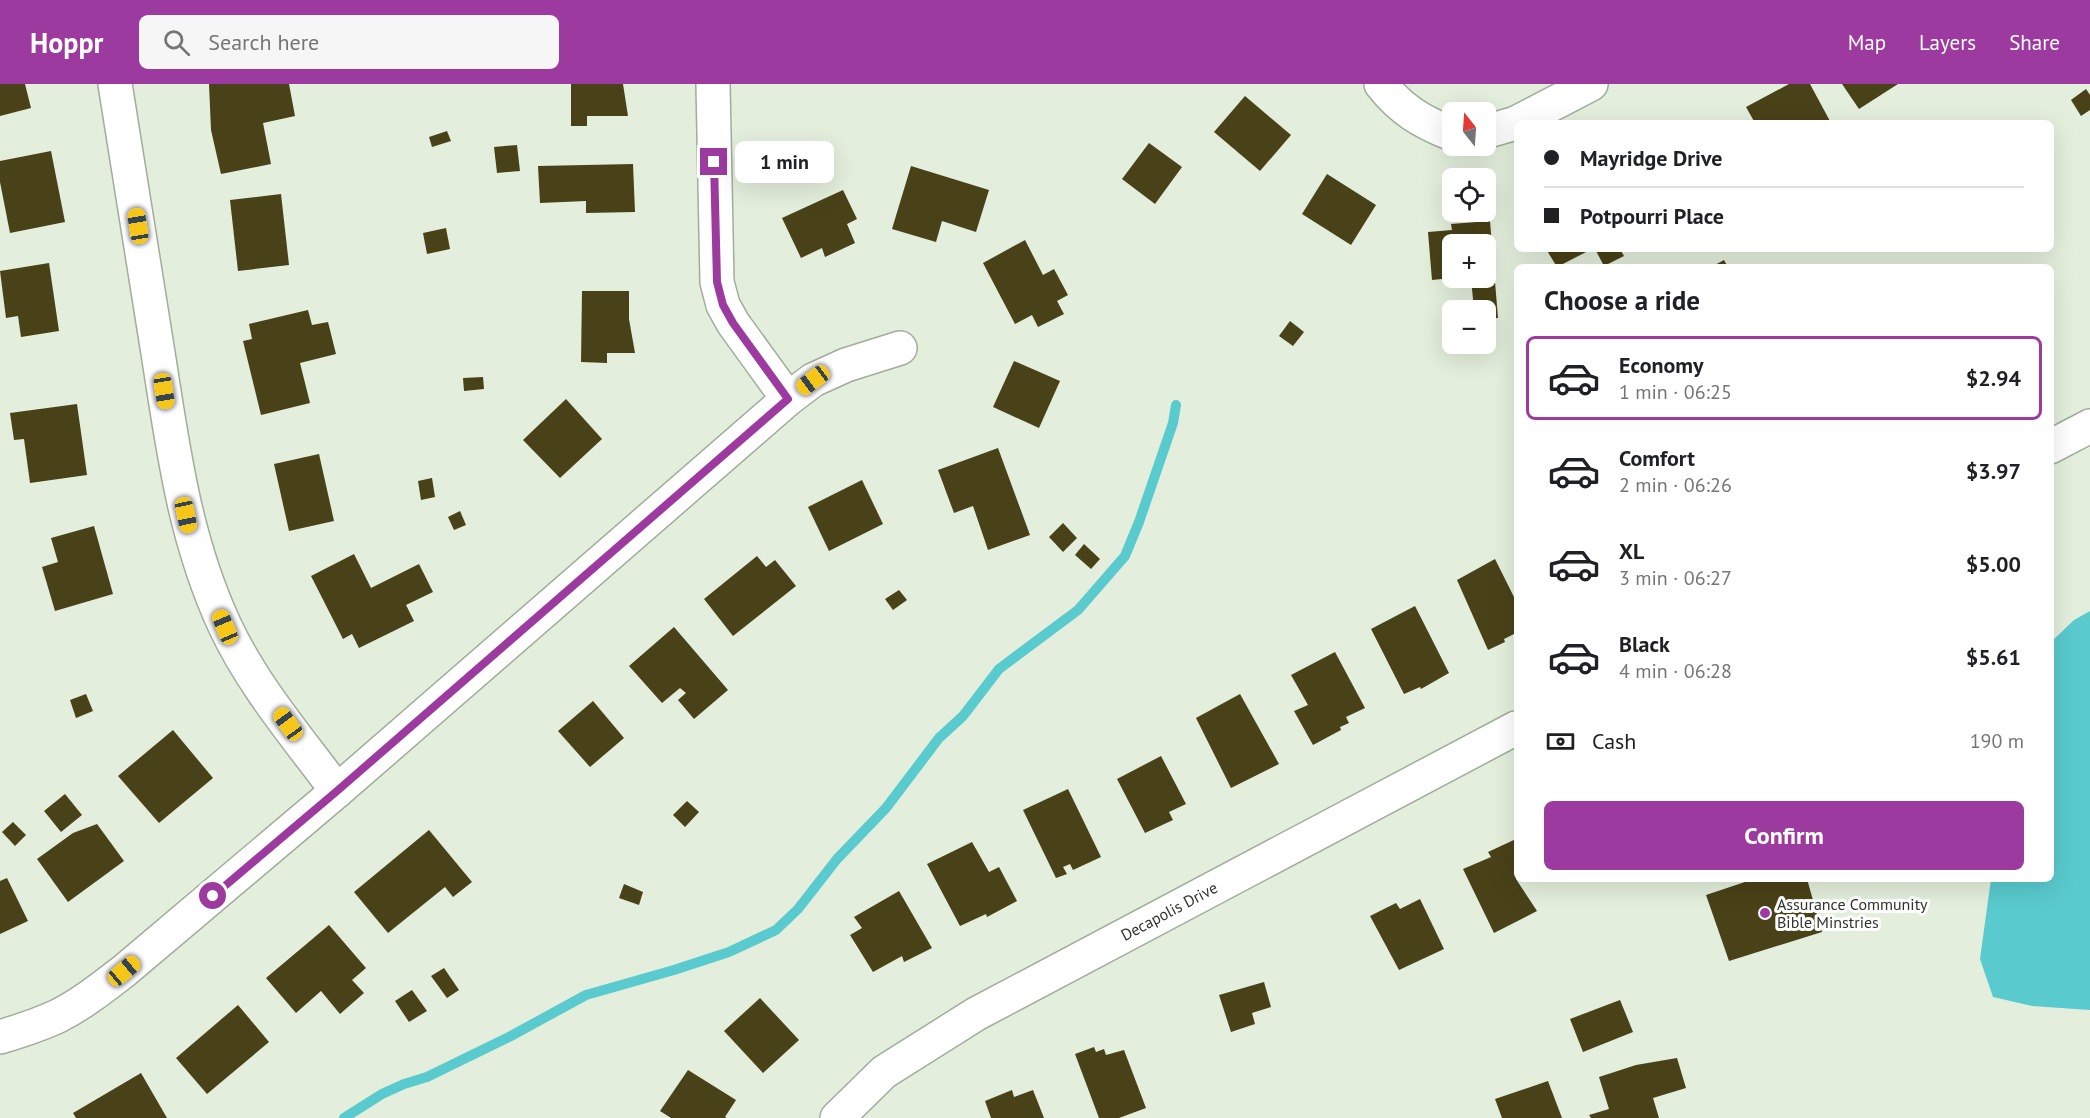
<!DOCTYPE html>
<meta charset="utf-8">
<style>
body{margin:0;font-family:"PT Sans",sans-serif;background:#f6f6f6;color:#202124;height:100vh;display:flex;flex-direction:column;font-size:22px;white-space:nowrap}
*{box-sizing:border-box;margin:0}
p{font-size:20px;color:#757577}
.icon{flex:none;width:33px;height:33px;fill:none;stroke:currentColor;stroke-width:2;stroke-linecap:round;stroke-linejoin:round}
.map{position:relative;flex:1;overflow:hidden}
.details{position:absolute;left:1514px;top:180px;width:540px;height:618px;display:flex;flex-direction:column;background:#fff;border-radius:9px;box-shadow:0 6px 24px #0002}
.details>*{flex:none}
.guide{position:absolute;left:1514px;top:36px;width:540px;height:132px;border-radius:9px;box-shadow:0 6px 24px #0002;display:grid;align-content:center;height:132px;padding:0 30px;background:#fff}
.needle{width:39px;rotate:343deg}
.fabs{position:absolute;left:1442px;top:18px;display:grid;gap:12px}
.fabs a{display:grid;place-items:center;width:54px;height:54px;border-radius:9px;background:#fff;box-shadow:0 6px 24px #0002;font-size:30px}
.end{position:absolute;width:27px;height:27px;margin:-14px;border:8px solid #9d3aa0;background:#fff;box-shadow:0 0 0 3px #fff}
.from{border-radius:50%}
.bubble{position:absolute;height:42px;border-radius:9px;background:#fff;box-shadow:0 6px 24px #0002;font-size:20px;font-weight:700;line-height:42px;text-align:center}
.car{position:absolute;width:18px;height:36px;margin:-18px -9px;border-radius:8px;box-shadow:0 0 4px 2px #0007;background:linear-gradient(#f5c518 24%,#345 0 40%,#f5c518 0 76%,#345 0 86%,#f5c518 0)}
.guide b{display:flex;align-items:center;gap:21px;height:57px;font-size:22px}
.guide b+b{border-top:2px solid #e0e0e0}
.guide i{width:15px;height:15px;background:#202124}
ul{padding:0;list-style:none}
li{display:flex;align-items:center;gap:18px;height:84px;margin:0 12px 9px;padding:0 18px;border:3px solid transparent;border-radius:9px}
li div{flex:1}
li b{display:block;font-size:22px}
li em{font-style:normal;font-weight:700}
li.selected{border-color:#9d3aa0}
li>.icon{width:54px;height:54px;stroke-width:1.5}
h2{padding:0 30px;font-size:27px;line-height:72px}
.pay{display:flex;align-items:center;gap:15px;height:66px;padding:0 30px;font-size:22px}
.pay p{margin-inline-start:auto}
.button{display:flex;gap:12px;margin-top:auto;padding:12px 30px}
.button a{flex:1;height:69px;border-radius:9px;background:#9d3aa0;color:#fff;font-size:24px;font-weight:700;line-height:69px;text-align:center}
header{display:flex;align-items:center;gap:36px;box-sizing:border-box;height:84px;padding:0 30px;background:#9d3aa0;color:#fff}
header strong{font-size:28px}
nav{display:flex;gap:33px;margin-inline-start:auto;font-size:21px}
.search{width:420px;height:54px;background:#f6f6f6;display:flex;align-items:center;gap:15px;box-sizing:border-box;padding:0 21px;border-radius:9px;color:#757577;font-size:22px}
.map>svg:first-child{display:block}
.water{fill:#59cace}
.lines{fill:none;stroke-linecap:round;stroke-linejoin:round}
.stream{stroke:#59cace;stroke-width:10}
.building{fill:#494117}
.minor-casing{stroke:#a2ac9b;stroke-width:36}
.minor{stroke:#fff;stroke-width:33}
.route{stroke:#9d3aa0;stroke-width:8}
.poi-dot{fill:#9d3aa0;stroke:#fff;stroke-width:2}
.labels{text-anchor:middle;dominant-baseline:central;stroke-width:6;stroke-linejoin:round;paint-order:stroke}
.poi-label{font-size:16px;fill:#30342d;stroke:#fff;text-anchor:start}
.street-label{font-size:16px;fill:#30342d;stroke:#fff}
</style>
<header>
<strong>Hoppr</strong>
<div class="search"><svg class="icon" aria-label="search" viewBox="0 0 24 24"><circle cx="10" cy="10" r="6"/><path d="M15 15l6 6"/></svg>Search here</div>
<nav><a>Map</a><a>Layers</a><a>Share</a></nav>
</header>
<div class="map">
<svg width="2090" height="1034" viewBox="0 0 2090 1034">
<rect width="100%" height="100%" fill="#e3eedc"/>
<!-- water -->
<polygon class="water" points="2090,527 2090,926 2032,922 1993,913 1980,875 1991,795 2050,795 2051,558 2074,536"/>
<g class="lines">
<!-- stream -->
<polyline class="stream" points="344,1034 382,1010 404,1000 427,993 509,953 586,911 674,886 729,868 776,846 798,825 837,775 886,724 939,654 963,632 999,585 1078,526 1125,472 1139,438 1173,339 1176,321"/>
</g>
<!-- building -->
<g class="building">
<polygon points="0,0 25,0 31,24 0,32"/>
<polygon points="209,0 289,0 295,32 263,39 271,80 221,90 211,46"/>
<polygon points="571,0 623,0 628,32 587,32 587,42 571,42"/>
<polygon points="1789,0 1810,0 1831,39 1755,39 1746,23"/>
<polygon points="1842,0 1898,0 1859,25"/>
<polygon points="2086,5 2090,11 2090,26 2081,32 2071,16"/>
<polygon points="1245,12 1291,51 1260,87 1214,48"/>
<polygon points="447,47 451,57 432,63 429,53"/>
<polygon points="1149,59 1182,83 1155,120 1122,95"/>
<polygon points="517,61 520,87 497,89 494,63"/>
<polygon points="51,67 65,138 10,149 0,98 0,77"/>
<polygon points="633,80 635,128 586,129 586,117 540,119 538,82"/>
<polygon points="911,82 989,106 976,148 942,137 936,158 892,145"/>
<polygon points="1327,90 1376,121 1351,161 1302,130"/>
<polygon points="843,106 857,135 847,140 855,159 825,173 822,164 801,174 782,134"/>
<polygon points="281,110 289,181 238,187 230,116"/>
<polygon points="1490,137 1498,234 1485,235 1485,226 1474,226 1471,194 1485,194 1485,160 1452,160 1452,194 1432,196 1428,148 1452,146 1451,140"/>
<polygon points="446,144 450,165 427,170 423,149"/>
<polygon points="1025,156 1043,191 1054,185 1068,211 1057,217 1064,230 1038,243 1032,231 1015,240 983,179"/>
<polygon points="1546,165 1592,165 1557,183"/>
<polygon points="1595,165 1620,165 1624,172 1604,182"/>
<polygon points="1724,176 1728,183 1711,183"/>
<polygon points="49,179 59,247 21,253 18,232 6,234 0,187"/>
<polygon points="582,207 629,207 629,235 635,269 607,269 607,279 581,278"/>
<polygon points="308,226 312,241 328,238 336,270 300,279 310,319 261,331 243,257 252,255 249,240"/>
<polygon points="1290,237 1304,248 1293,262 1279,252"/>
<polygon points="1014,277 1060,297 1039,344 993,323"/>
<polygon points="483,293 484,305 464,307 463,294"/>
<polygon points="566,315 602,355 560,394 523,356"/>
<polygon points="77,320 87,391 30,399 24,355 14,356 10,329"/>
<polygon points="998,364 1030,451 988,466 973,422 954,429 938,386"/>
<polygon points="319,370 334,437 289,447 274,380"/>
<polygon points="432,394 435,413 421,416 418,397"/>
<polygon points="862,396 883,440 829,467 808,423"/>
<polygon points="460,427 466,441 454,446 448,433"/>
<polygon points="1063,439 1077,454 1063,468 1049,453"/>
<polygon points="94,442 113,510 55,527 42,483 58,478 51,454"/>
<polygon points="1084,460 1100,475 1091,485 1075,471"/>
<polygon points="354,470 371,504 419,480 433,508 406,521 414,537 359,564 352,550 343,555 311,492"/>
<polygon points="757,472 766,483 775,476 796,502 733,552 704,515"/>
<polygon points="1495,475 1516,517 1516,549 1504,555 1505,558 1488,566 1457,496"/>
<polygon points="899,506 907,516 893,526 885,515"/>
<polygon points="1415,522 1449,589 1421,605 1420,603 1404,610 1371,545"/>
<polygon points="674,543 728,606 694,635 678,616 686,609 680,604 662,619 629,582"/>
<polygon points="1335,568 1365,624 1346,633 1349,639 1340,643 1341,646 1313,661 1294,627 1308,621 1291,591"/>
<polygon points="86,610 93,627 76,634 70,616"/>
<polygon points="1240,610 1279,680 1231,704 1196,634"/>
<polygon points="593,617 624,654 590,683 558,647"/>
<polygon points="173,646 213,694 159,739 118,692"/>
<polygon points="1161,672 1186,720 1169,728 1173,736 1145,749 1117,695"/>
<polygon points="1068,705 1101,773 1073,786 1070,780 1063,783 1067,790 1056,794 1023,726"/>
<polygon points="65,710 82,731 61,748 44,727"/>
<polygon points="687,717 699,728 685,743 673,731"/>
<polygon points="13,738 26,751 15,762 2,748"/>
<polygon points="97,740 124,777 68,818 37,775 73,749"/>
<polygon points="429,746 472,798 453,813 445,803 388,849 354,808"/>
<polygon points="1516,755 1516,795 1537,827 1494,849 1463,785 1491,773 1488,768"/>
<polygon points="972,758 989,788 999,783 1017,817 987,833 986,830 960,842 927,780"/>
<polygon points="7,794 28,837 0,850 0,797"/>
<polygon points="1754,795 1807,795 1822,848 1729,877 1706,811"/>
<polygon points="624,800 643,808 639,821 619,814"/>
<polygon points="899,807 932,864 904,878 902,872 873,888 850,851 862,844 854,833"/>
<polygon points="1420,815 1444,865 1399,886 1370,832 1396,819 1400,825"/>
<polygon points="329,841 366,884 352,896 364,909 340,930 321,907 296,929 266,894"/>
<polygon points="444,884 459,906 447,914 431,892"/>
<polygon points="1264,898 1271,923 1252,929 1255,940 1231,948 1219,911"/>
<polygon points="412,906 427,927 409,938 395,917"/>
<polygon points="760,914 799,956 763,989 724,947"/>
<polygon points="1620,916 1633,948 1583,968 1570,935"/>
<polygon points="238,921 269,958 207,1010 176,974"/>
<polygon points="1094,963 1096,968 1104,965 1106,971 1124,966 1146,1024 1119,1034 1099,1034 1075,970"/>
<polygon points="1677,974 1686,1004 1653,1014 1659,1034 1591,1034 1589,1031 1609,1025 1599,993 1636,981"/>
<polygon points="688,986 736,1016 725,1033 727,1034 671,1034 660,1027"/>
<polygon points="141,989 167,1034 76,1034 73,1029"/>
<polygon points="1548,997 1562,1034 1502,1034 1495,1015"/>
<polygon points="1012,1006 1014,1013 1033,1006 1044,1034 991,1034 985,1017"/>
</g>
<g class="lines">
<defs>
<g id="minor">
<path d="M115,0c15,90 29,180 43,269 15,95 26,185 67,273 28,60 73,112 112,165"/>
<polyline points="713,0 717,198 723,221 733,239 788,315"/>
<path d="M1381,0c20,26 41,38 71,50"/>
<polyline points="1485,48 1516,39 1591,0"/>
<polyline points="2050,363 2090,342"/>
<path d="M0,953c20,-6 39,-12 58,-21 24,-12 45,-29 66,-45l213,-180 451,-392 25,-19 33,-15 54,-17"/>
<polyline points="837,1034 884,988 976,930 1516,644"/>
</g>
</defs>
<!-- minor casing -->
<use href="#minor" class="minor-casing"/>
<!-- minor -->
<use href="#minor" class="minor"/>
</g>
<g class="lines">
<!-- route -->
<polyline class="route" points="213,812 337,707 788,315 733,239 723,221 717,198 714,78"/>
</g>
<!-- markers -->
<circle class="poi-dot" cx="1765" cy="829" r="6"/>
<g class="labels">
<!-- poi labels -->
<g class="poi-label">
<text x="1777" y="820">Assurance Community<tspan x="1777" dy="18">Bible Minstries</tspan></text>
</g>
<!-- street labels -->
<g class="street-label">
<text transform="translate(1169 827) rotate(-28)">Decapolis Drive</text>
</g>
</g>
</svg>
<div class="fabs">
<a><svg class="needle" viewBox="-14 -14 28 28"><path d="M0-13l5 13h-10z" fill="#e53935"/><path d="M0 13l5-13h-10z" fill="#757577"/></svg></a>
<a><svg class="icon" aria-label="locate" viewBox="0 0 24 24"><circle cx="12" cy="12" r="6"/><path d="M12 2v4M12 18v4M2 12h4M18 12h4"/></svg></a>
<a>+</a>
<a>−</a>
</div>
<i class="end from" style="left:213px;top:812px"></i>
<i class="end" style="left:714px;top:78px"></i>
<div class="bubble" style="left:735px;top:57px;width:99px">1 min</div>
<i class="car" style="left:138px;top:142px;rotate:351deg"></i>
<i class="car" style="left:813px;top:296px;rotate:233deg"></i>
<i class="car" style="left:164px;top:307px;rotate:171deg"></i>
<i class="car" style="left:186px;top:431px;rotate:168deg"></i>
<i class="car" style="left:225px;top:543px;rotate:337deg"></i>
<i class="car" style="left:288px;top:640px;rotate:324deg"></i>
<i class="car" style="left:124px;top:887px;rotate:50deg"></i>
<div class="guide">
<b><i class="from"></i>Mayridge Drive</b>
<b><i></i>Potpourri Place</b>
</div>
<section class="details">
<h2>Choose a ride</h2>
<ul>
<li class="selected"><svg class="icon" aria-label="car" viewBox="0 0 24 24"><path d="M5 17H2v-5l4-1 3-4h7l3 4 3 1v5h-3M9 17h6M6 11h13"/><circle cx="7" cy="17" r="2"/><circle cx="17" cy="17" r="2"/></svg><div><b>Economy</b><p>1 min · 06:25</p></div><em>$2.94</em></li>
<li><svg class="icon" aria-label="car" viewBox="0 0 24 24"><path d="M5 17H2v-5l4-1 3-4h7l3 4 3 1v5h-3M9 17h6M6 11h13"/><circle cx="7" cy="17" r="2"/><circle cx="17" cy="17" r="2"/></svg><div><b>Comfort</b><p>2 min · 06:26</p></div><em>$3.97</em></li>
<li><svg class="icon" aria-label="car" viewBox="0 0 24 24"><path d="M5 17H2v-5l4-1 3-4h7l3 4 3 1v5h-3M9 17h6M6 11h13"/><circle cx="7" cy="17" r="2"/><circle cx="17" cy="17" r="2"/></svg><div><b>XL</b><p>3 min · 06:27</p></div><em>$5.00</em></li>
<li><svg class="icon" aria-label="car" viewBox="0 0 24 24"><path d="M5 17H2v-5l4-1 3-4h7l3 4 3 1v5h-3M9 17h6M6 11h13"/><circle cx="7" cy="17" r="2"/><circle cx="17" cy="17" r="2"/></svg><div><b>Black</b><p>4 min · 06:28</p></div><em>$5.61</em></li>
</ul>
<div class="pay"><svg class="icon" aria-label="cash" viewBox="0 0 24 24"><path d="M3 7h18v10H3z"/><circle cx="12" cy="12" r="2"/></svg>Cash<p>190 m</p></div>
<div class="button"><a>Confirm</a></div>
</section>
</div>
